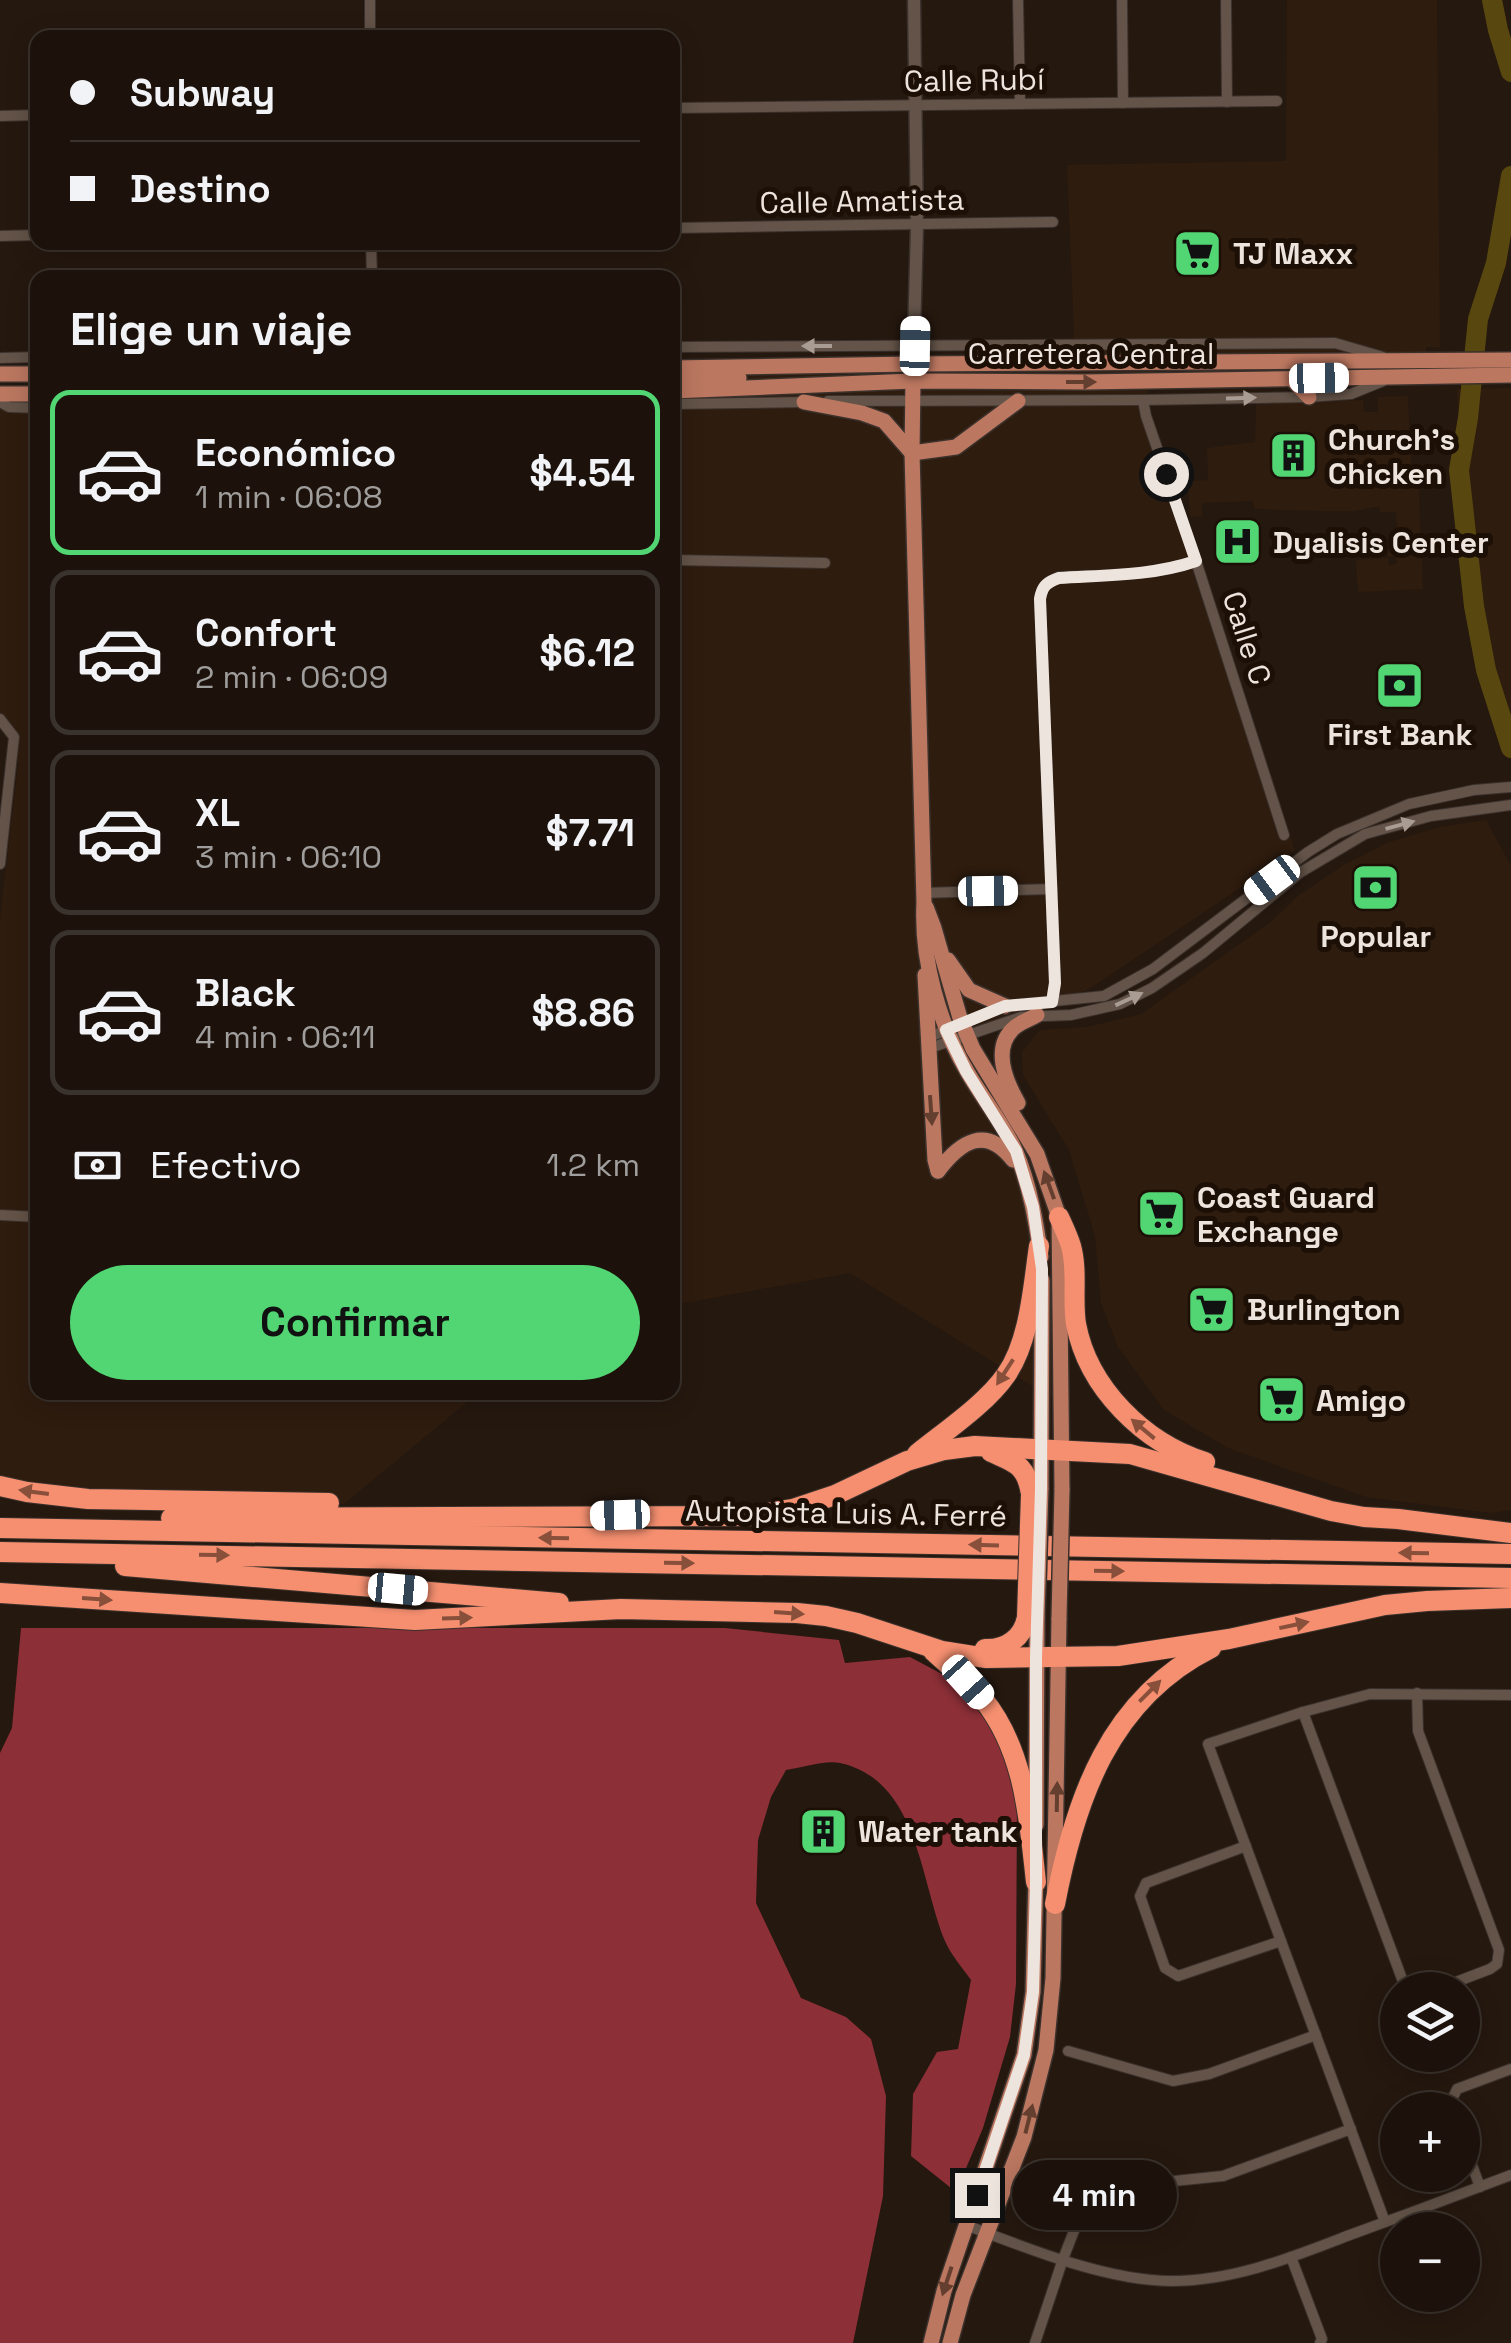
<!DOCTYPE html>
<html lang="es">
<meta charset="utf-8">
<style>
body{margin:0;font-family:"Space Grotesk",sans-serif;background:#292019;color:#f1f3f6;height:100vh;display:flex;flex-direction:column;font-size:38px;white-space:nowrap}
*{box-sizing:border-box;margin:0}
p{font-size:32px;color:#a09e9d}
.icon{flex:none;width:55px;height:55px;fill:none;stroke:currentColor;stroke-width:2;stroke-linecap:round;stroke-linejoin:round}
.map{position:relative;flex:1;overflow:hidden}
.drawer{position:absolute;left:30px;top:270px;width:650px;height:1130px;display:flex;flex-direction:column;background:#1c120b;border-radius:20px;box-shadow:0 5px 25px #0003,0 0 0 2px #3a322c}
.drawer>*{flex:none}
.banner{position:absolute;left:30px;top:30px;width:650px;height:220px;border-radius:20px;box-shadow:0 5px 25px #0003,0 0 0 2px #3a322c;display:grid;align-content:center;height:220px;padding:0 40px;background:#1c120b}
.buttons{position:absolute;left:1380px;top:1972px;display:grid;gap:20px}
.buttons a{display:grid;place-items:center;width:100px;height:100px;border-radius:50%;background:#1c120b;box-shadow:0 5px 25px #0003,0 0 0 2px #3a322c;font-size:50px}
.end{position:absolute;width:45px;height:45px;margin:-22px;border:12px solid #eee4de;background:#111;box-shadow:0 0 0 5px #111}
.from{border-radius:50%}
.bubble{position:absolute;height:70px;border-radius:35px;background:#1c120b;box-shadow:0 5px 25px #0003,0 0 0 2px #3a322c;font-size:32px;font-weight:700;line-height:70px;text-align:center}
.car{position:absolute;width:30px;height:60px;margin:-30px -15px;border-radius:12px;box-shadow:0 0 8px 2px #0007;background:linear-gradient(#fff 24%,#345 0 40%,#fff 0 76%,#345 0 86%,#fff 0)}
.banner b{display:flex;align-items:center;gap:35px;height:95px;font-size:38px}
.banner b+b{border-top:2px solid #3a322c}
.banner i{width:25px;height:25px;background:#f1f3f6}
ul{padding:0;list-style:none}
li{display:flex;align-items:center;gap:30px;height:165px;margin:0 20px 15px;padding:0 20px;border:5px solid #3a322c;border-radius:20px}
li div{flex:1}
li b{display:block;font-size:38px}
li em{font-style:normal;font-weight:700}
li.active{border-color:#52d673}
li>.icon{width:90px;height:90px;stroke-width:1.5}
h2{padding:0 40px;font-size:45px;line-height:120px}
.pay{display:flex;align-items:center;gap:25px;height:110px;padding:0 40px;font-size:38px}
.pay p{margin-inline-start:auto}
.primary-button{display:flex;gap:20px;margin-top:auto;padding:20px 40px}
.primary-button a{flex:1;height:115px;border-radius:60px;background:#52d673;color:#111;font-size:40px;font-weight:700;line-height:115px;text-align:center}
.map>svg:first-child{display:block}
.built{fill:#2e1c0e}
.forest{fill:#8c2f37}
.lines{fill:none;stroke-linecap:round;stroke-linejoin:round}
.river{stroke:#58480f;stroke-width:20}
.minor-casing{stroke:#3b312c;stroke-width:12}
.tertiary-casing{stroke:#3b312c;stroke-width:15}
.primary-casing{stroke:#3b312c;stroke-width:18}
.motorway-casing{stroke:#3b312c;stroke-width:22}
.minor{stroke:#635348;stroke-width:10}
.tertiary{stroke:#635348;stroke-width:12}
.primary{stroke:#bb7760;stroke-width:15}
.motorway{stroke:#f58f70;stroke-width:20}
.primary-bridge-casing{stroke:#3b312c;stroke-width:18;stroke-linecap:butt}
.motorway-bridge-casing{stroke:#3b312c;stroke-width:22;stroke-linecap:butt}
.primary-bridge{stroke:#bb7760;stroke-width:15}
.motorway-bridge{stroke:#f58f70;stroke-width:20}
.oneway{fill:#a89c93}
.oneway2{fill:#643e2e}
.oneway3{fill:#884f3b}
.route{stroke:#eee4de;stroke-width:12}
.labels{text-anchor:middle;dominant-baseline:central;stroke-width:10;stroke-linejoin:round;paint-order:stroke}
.street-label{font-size:30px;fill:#eee4de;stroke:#1c0f06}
.poi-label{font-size:30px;font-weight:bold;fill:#eee4de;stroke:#1c0f06;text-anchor:start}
</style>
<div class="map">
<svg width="1511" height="2343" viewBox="0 0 1511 2343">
<rect width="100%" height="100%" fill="#25180f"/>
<!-- built -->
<g class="built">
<polygon points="1287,0 1437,0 1440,347 1426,347 1426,353 1075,357 1067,165 1286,161"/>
<polygon points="1153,371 1145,402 1162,463 1295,851 1089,989 971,1041 1049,1184 1066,1407 850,1273 673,1305 673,376"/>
<polygon points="0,385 38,385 38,1392 478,1393 344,1504 101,1503 0,1488 0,920 18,764 16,736 0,719"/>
<polygon points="1511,388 1511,725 1471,619 1457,389"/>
<polygon points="1408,396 1411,471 1418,471 1423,589 1358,592 1356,560 1388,558 1389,565 1397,564 1397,556 1388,557 1388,547 1399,546 1396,512 1380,512 1379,506 1355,511 1322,511 1255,509 1252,501 1202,503 1202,516 1190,517 1188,481 1208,480 1207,448 1255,442 1256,404 1363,400 1364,412 1378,412 1378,397"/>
<polygon points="1486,820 1511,866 1511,1510 1492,1513 1366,1497 1228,1448 1164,1410 1118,1347 1101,1303 1095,1236 1069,1150 1023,1075 1022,1052 1040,1030 1087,1027 1141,1014 1272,921 1298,896 1342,866 1389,842 1440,827"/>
</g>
<!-- forest -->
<path class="forest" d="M21,1628h704l114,12 6,23 65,-6 45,24 35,45 20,43 7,30 -1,185 -6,53 -27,91 -27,64 -45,-36 2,-62 24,-42 21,-3 13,-69c-9,-13 -20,-25 -26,-39 -25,-61 -27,-161 -105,-178 -16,-3 -38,5 -54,7l-15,27 -13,43 -2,63 45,95 45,19 25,22 15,57 -3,100 -30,147h-853v-590l12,-25z"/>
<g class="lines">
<!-- river -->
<g class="river">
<polyline points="1492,0 1498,30 1511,72"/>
<polyline points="1511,176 1496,263 1478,319 1468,418 1459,470 1474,606 1486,670 1511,748"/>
</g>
<defs>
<g id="minor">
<polyline points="370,0 370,38"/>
<polyline points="1018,0 1020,104"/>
<polyline points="1122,0 1123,103"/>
<polyline points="1226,0 1227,102"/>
<polyline points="672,108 1277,101"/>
<polyline points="0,116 38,115"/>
<polyline points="672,228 1053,222"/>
<polyline points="0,236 38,235"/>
<polyline points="371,242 372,278"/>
<polyline points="672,347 1335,343 1383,357"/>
<polyline points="0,358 38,357"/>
<polyline points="1143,400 1146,416 1196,561 1284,835"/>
<polyline points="828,401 1143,400 1309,397 1351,394 1383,381"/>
<polyline points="0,402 9,407 38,408"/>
<polyline points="672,404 806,402"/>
<polyline points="672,439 673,400"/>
<polyline points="672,560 825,563"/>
<polyline points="0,719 14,737 0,864"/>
<polyline points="923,893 1052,889"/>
<path d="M1052,1002l3,-19 -15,-384c2,-13 7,-17 19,-22 46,-2 92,-1 137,-16"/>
<polyline points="927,1038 1005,1006 1104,996 1153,969 1308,852 1337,834 1409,804 1474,790 1511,787"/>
<polyline points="927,1049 1021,1017 1071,1015 1120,1004 1152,988 1203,953 1301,872 1365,834 1431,816 1511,805"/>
<polyline points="0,1215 38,1217"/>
<polyline points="1417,1693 1418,1731 1499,1950 1497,1964 1490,1969 1435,1990"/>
<polyline points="1303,1712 1405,1987 1413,1990"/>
<polyline points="1246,1846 1146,1883 1140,1896 1165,1968 1178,1976 1281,1941"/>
<polyline points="1068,2051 1173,2081 1209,2074 1316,2035"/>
<polyline points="1453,2110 1450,2104 1457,2089 1511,2069"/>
<polyline points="1462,2138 1480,2187"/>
<polyline points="1385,2222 1208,1744 1303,1712 1370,1694 1511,1695"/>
<path d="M966,2225c60,23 141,56 205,56 62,0 119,-23 176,-45 55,-20 109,-40 164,-61"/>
<polyline points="1291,2257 1322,2339 1320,2343"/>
<polyline points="1035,2343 1063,2259 1097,2172 1174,2181 1223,2176 1351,2129"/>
</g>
<polyline id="tertiary" points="913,372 917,226 914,0"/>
<g id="primary">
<polyline points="672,368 914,364 1511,360"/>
<polyline points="0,374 38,374"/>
<polyline points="1291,378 1309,397"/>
<path d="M913,381l-1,72 12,450c-3,57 15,121 44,170 15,26 36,51 48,79 14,34 20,69 25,105"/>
<polyline points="672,391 913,381 1085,382 1511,375"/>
<polyline points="673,391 676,379 739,378"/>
<polyline points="0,394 38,394"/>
<polyline points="804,402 862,413 884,421 912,453"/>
<polyline points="912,453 956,447 1018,401"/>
<polyline points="926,907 934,928 960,1018 973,1049 1037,1154 1059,1217 1062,1490"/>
<polyline points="948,960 969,990 1005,1006"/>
<polyline points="925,975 935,1160 938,1171"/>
<path d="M1018,1103c-12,-21 -27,-56 -3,-76 6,-5 15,-8 22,-12"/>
<path d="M938,1171c23,-30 48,-46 75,-11"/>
<polyline points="1041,1489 1042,1280"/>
<polyline points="1036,1825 1037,1617"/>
<polyline points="931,2343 944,2291 1024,2055 1033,1992 1036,1873"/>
<polyline points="950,2343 963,2295 1024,2137 1046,2050 1053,1978 1059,1618"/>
</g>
<g id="motorway">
<path d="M1059,1217c4,9 9,19 12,29 7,25 1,53 5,78 12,64 68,119 129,138"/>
<path d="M991,1452c24,11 35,12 40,42"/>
<path d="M917,1454c27,-22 69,-50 89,-79 24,-34 27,-89 33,-129"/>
<polyline points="0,1486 27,1492 88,1499 329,1503"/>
<polyline points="171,1518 748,1516 793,1509 835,1495 907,1461 944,1450 975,1446 1130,1454 1331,1511 1364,1517 1398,1519 1511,1533"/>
<polyline points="0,1528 1511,1554"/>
<polyline points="0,1552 1511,1578"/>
<polyline points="125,1566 559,1603"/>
<polyline points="0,1593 415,1620 621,1609 797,1613 826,1616 857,1623 942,1651 986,1658 1118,1656 1229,1639 1385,1605 1427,1601 1511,1598"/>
<path d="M985,1649c21,1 38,-11 42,-32"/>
<path d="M933,1651c17,16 36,30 50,48 42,52 46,120 53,183"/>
<path d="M1055,1904c20,-104 54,-205 156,-256"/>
</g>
</defs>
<!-- minor casing -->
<use href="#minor" class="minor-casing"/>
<!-- tertiary casing -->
<use href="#tertiary" class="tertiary-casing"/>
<!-- primary casing -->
<use href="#primary" class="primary-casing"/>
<!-- motorway casing -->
<use href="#motorway" class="motorway-casing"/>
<!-- minor -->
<use href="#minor" class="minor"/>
<!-- tertiary -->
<use href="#tertiary" class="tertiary"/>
<!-- primary -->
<use href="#primary" class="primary"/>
<!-- motorway -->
<use href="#motorway" class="motorway"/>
<defs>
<g id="primary-bridge">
<polyline points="1037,1617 1041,1489"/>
<polyline points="1059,1618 1062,1490"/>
</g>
<polyline id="motorway-bridge" points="1027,1617 1031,1494"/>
</defs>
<!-- primary-bridge casing -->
<use href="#primary-bridge" class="primary-bridge-casing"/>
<!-- motorway-bridge casing -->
<use href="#motorway-bridge" class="motorway-bridge-casing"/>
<!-- primary-bridge -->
<use href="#primary-bridge" class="primary-bridge"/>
<!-- motorway-bridge -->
<use href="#motorway-bridge" class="motorway-bridge"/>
</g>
<!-- one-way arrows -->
<defs><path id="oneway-solid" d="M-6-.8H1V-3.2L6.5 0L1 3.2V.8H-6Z" transform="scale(2.5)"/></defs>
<g class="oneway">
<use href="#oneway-solid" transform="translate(817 346) rotate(180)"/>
<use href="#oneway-solid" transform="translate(1241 398) rotate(-2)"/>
<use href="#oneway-solid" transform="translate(1400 825) rotate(-15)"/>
<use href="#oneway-solid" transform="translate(1129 999) rotate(-25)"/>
</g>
<g class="oneway2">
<use href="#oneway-solid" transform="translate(1081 382)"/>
<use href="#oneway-solid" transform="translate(931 1110) rotate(86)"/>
<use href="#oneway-solid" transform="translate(1049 1185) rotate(-110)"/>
<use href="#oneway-solid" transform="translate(1057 1797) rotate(-89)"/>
<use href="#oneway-solid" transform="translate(1029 2119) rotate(-76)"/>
<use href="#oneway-solid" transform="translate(947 2281) rotate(108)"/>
</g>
<g class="oneway3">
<use href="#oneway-solid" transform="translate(1005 1372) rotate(123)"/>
<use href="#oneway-solid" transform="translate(1143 1429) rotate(-140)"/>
<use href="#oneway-solid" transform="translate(34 1492) rotate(-172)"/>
<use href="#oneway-solid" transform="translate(554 1538) rotate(-179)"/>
<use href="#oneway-solid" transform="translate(984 1545) rotate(-178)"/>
<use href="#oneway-solid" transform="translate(1414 1553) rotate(-179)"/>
<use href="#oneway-solid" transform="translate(214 1555) rotate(1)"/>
<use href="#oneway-solid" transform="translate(679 1563) rotate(1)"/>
<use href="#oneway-solid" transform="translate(1109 1571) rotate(1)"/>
<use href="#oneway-solid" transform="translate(97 1599) rotate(4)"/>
<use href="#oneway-solid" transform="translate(789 1613) rotate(4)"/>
<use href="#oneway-solid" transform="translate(457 1618) rotate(-2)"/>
<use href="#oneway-solid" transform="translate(1294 1625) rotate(-12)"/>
<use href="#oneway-solid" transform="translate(1150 1691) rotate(-45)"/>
</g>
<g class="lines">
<!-- route -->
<path class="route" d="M977,2195l47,-140 9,-63 3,-110v-224l5,-169 1,-220 -9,-62 -17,-56 -50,-80 -20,-41 59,-24 47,-4 3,-19 -15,-384c2,-13 7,-17 19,-21 46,-3 93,-2 137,-17l-30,-87"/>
</g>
<!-- icons -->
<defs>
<symbol id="supermarket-square" viewBox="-11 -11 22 22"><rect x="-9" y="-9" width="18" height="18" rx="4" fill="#52d673" stroke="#1c0f06"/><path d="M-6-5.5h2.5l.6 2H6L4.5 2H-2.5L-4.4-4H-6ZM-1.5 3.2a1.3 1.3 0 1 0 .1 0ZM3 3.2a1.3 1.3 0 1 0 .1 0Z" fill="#111"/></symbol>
<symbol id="building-square" viewBox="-11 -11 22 22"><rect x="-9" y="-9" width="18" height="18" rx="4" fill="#52d673" stroke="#1c0f06"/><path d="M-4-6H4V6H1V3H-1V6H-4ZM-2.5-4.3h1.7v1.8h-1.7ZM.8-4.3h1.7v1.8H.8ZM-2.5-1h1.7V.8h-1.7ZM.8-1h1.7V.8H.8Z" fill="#111"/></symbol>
<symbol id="hospital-square" viewBox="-11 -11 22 22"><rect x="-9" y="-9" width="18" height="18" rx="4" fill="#52d673" stroke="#1c0f06"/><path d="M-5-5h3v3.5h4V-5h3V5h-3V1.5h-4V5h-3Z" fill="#111"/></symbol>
<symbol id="bank-square" viewBox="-11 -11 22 22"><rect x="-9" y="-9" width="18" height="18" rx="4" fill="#52d673" stroke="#1c0f06"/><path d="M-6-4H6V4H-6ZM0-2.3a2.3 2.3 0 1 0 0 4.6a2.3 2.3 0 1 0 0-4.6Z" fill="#111"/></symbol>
</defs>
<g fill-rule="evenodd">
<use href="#supermarket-square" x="1170" y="226" width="55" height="55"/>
<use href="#building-square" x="1266" y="428" width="55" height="55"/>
<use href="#hospital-square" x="1210" y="514" width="55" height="55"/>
<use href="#bank-square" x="1372" y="658" width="55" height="55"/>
<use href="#bank-square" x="1348" y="860" width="55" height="55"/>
<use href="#supermarket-square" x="1134" y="1186" width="55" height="55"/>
<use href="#supermarket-square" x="1184" y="1282" width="55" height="55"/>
<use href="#supermarket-square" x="1254" y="1372" width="55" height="55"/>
<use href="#building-square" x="796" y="1804" width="55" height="55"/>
</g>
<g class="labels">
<!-- street labels -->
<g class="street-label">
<text transform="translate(974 80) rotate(-1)">Calle Rubí</text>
<text transform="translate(862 201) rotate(-1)">Calle Amatista</text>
<text x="1091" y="353">Carretera Central</text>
<text transform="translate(1247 638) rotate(72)">Calle C</text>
<text transform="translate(846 1513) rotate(1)">Autopista Luis A. Ferré</text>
</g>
<!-- poi labels -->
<g class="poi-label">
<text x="1233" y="253">TJ Maxx</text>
<text x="1328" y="439">Church's<tspan x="1328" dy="34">Chicken</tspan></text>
<text x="1273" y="542">Dyalisis Center</text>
<text x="1400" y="734" text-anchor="middle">First Bank</text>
<text x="1376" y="936" text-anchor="middle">Popular</text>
<text x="1197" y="1197">Coast Guard<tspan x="1197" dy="34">Exchange</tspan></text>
<text x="1247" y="1309">Burlington</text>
<text x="1316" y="1400">Amigo</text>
<text x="858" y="1831">Water tank</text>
</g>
</g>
</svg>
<div class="buttons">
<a><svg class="icon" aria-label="layers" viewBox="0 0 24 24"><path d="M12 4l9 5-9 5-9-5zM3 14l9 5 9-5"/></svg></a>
<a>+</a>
<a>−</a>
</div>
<i class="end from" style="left:1166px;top:474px"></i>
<i class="end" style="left:977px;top:2195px"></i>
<div class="bubble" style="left:1012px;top:2160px;width:165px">4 min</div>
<i class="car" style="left:915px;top:346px;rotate:1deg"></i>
<i class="car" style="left:1319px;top:378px;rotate:89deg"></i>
<i class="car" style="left:1272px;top:880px;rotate:233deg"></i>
<i class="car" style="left:988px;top:891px;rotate:89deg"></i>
<i class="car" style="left:620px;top:1515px;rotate:268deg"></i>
<i class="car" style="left:398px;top:1589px;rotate:95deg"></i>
<i class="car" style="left:968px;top:1682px;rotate:138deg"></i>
<div class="banner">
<b><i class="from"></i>Subway</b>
<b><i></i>Destino</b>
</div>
<section class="drawer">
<h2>Elige un viaje</h2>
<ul>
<li class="active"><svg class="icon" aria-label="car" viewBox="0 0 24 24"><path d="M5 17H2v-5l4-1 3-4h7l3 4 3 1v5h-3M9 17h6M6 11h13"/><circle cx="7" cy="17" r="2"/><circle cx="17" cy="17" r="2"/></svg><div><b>Económico</b><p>1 min · 06:08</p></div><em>$4.54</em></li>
<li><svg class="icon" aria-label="car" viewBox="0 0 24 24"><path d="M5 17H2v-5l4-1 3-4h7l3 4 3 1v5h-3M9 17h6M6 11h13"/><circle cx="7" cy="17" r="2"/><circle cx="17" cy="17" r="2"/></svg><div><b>Confort</b><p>2 min · 06:09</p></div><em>$6.12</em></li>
<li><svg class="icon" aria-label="car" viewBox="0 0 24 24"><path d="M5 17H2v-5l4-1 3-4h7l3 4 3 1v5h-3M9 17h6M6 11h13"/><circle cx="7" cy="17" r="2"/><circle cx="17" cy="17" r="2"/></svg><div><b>XL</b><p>3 min · 06:10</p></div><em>$7.71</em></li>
<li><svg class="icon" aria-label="car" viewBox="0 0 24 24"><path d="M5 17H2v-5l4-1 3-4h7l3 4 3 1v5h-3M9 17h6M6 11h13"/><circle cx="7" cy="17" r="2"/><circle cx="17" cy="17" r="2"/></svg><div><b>Black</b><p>4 min · 06:11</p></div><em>$8.86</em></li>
</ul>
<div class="pay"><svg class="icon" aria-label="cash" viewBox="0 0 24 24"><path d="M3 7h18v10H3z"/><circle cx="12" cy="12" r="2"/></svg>Efectivo<p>1.2 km</p></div>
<div class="primary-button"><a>Confirmar</a></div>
</section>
</div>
